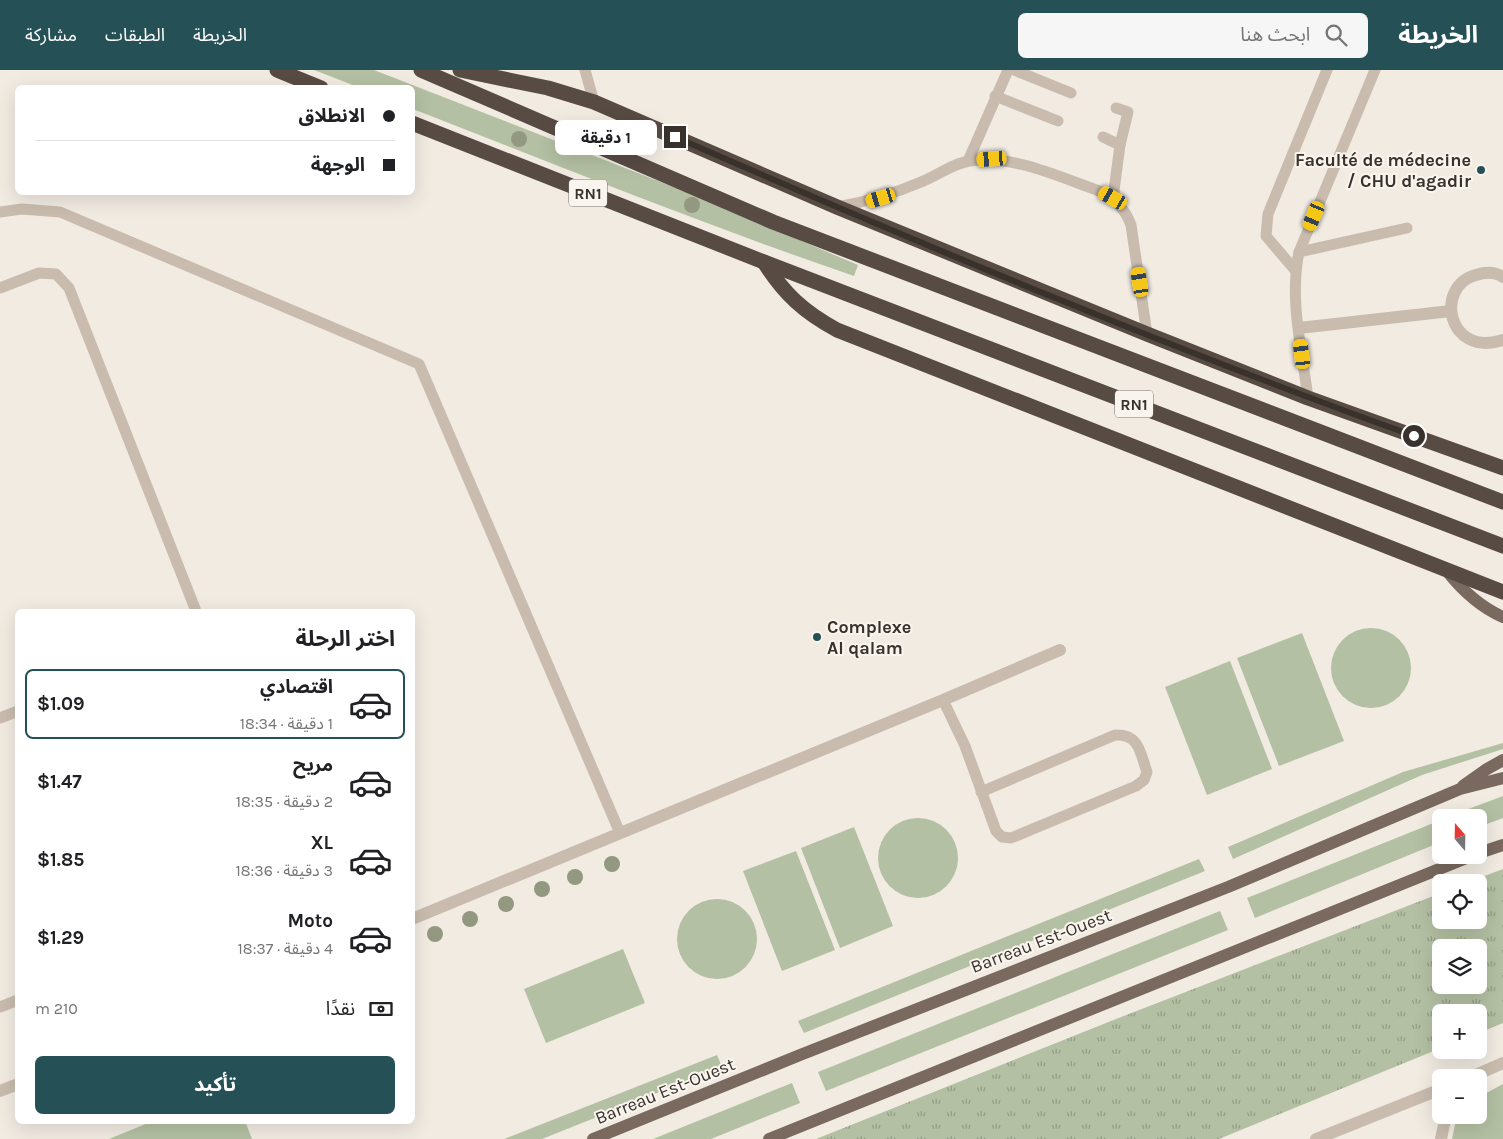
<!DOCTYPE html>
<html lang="ar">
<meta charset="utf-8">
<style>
body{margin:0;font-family:Karla,"Noto Sans Arabic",sans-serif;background:#f6f6f6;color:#202124;direction:rtl;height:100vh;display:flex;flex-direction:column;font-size:19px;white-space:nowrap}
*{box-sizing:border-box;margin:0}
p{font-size:16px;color:#757577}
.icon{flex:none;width:28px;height:28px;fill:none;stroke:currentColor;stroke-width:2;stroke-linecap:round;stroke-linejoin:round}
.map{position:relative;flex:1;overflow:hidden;direction:ltr}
.drawer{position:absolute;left:15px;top:539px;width:400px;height:515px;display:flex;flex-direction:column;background:#fff;border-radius:8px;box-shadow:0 5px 20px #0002;direction:rtl}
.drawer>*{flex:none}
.top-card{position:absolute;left:15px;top:15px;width:400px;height:110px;border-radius:8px;box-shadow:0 5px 20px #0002;direction:rtl;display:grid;align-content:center;height:110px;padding:0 20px;background:#fff}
.needle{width:32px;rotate:340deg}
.controls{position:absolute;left:1432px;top:739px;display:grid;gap:10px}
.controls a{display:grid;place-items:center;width:55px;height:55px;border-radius:8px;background:#fff;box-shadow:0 5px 20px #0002;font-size:25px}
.end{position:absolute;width:22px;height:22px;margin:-11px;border:6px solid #38312c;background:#fff;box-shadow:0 0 0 2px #fff}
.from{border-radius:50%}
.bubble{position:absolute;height:35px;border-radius:8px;background:#fff;box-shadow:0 5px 20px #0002;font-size:16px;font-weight:700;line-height:35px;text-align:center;direction:rtl}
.car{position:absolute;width:15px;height:30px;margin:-15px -8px;border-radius:6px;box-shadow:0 0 4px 1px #0007;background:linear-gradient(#f5c518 24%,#345 0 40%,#f5c518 0 76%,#345 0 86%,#f5c518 0)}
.top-card b{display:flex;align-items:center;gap:18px;height:48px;font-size:19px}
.top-card b+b{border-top:1px solid #e0e0e0}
.top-card i{width:12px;height:12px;background:#202124}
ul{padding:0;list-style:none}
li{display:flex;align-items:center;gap:15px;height:70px;margin:0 10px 8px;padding:0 10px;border:2px solid transparent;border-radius:8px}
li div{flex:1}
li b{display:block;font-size:19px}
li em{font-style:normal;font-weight:700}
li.on{border-color:#255056}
li>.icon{width:45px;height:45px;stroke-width:1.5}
h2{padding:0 20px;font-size:22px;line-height:60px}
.pay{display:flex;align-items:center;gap:12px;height:55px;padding:0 20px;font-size:19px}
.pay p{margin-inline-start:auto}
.button{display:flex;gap:10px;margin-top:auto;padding:10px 20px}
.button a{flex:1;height:58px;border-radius:8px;background:#255056;color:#fff;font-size:20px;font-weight:700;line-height:58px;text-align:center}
header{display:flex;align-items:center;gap:30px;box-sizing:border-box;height:70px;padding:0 25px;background:#255056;color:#fff}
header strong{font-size:24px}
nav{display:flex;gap:28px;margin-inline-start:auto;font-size:18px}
.search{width:350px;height:45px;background:#f6f6f6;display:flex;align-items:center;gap:12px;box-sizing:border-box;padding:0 18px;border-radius:8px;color:#757577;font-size:19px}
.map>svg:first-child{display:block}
.grass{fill:#b4c0a3}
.park{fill:url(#park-tufts);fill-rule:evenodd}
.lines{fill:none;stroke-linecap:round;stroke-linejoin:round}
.lane{stroke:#c9bcae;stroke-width:11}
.street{stroke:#c9bcae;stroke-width:12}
.primary{stroke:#79695f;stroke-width:12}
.highway{stroke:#584b44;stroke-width:15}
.tree{fill:#939881}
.route{stroke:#38312c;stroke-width:6}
.poi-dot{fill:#255056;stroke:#f9f5ee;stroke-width:2}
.labels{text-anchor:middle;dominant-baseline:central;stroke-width:4;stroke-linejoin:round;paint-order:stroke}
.shield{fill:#f9f5ee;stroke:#726c66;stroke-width:1}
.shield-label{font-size:16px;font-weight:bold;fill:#38312c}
.poi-label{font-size:18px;font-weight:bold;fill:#38312c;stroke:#f9f5ee;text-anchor:end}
.street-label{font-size:18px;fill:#38312c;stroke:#f9f5ee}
</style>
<header>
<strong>الخريطة</strong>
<div class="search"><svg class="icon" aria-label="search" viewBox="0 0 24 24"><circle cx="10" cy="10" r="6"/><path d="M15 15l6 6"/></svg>ابحث هنا</div>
<nav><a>الخريطة</a><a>الطبقات</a><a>مشاركة</a></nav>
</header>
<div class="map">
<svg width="1503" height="1069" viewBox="0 0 1503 1069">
<defs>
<pattern id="park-tufts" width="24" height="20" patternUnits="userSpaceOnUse" patternTransform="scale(1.25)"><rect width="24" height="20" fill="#b4c0a3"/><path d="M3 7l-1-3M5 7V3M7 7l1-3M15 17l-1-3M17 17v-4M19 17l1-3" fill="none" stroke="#939d85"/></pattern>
</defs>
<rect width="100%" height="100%" fill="#f1ebe2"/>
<!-- grass -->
<g class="grass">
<path d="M314,0h60l315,123 169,72 -4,11c-149,-51 -295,-110 -441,-167l-1,-21 -54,-1z"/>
<circle cx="1371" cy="598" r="40"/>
<polygon points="1302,563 1344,671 1279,696 1237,588"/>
<polygon points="1230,591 1272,699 1207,725 1165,617"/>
<polygon points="1503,673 1503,679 1422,705 1233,789 1228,777 1403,702"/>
<polygon points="1503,726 1503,748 1479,757 1479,748 1447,747"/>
<circle cx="918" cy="788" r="40"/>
<polygon points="1441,750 1441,772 1255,848 1247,828"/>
<polygon points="854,757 893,856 840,878 801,778"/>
<polygon points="796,781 835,880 782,901 743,801"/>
<polygon points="1199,789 1205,801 804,963 798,951"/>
<circle cx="717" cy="869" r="40"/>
<polygon points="1220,841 1228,860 826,1021 818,1002"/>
<polygon points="623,879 645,933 546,973 524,919"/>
<polygon points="717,985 722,997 542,1069 504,1069"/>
<polygon points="792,1013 800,1033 711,1069 653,1069"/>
<polygon points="1503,1014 1503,1069 1452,1069 1457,1045 1479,1045 1479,1027"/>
<polygon points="153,1051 245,1051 252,1069 109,1069"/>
</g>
<!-- park -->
<path class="park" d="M1503,799v154l-24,10v-21h-38v36l-222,91h-403l300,-120 325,-126v27h38v-38h-10zM1441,878h38v37h-38z"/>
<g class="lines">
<!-- lane -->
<g class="lane">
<polyline points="585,0 594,32"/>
<polyline points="1014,0 1071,23"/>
<polyline points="995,26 1058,51"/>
<polyline points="1116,38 1128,42 1120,75"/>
<polyline points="1103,67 1120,75 1113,128"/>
<polyline points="968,91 1008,0"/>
<path d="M837,137c29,-5 56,-13 84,-25 16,-6 32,-19 49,-21 44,-7 91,17 132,31 14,8 23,17 29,33l16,109"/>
<polyline points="0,142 22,139 60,142 419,294 620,763"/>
<polyline points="1299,182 1407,158"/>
<polyline points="1295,200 1266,166 1268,144 1327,0"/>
<polyline points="0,218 39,203 56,204 69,218 196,541"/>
<path d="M1308,328c-6,-48 -19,-99 -9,-146l76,-182"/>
<path d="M943,630l22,46 31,85 6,6 9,1 125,-52 8,-6 3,-8c-7,-19 -7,-38 -32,-37l-134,57"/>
<polyline points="0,648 18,641"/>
<polyline points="0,937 18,930"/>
</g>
<!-- street -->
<g class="street">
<path d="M1503,207c-8,-5 -18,-5 -27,-2 -42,11 -29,83 27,65"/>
<polyline points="1299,258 1451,241"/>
<polyline points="412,849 943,630 1060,580"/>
<polyline points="1469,1008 1503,993"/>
<polyline points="0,1021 18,1014"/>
<polyline points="1316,1069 1441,1019"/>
<polyline points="1441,1069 1446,1045"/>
</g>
<!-- primary -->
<g class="primary">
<path d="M1447,501c15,19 33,36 56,46"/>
<polyline points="1463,716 1487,699 1503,690"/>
<polyline points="1479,783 1503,775"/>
<polyline points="593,1069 800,985 1228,817 1460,719 1503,708"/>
<polyline points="769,1069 1474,785"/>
</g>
<!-- highway -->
<g class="highway">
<polyline points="277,0 321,18"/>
<polyline points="421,0 773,152 1503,432"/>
<polyline points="460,0 548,18 594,32 837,137 1147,264 1308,328 1503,398"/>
<polyline points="412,53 764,192 1503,476"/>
<path d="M764,192c20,32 40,50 73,68l666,262"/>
</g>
</g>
<!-- trees -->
<g class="tree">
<circle cx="519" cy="69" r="8"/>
<circle cx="692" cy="135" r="8"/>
<circle cx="612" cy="794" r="8"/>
<circle cx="575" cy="807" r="8"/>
<circle cx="542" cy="819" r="8"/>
<circle cx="506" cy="834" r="8"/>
<circle cx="470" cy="849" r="8"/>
<circle cx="435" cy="864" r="8"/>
</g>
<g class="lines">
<!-- route -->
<path class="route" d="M675,67c243,106 489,209 739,299"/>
</g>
<!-- markers -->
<g class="poi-dot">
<circle cx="1481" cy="100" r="5"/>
<circle cx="817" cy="567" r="5"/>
</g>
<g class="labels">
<!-- shield labels -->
<g class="shield">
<rect x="569" y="109.5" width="38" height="27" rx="4"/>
<rect x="1115" y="320.5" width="38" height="27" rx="4"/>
</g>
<g class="shield-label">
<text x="588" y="123">RN1</text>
<text x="1134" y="334">RN1</text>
</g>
<!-- poi labels -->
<g class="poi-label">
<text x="1471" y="90">Faculté de médecine<tspan x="1471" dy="21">/ CHU d'agadir</tspan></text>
<text x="827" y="557" text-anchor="start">Complexe<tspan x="827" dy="21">Al qalam</tspan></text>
</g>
<!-- street labels -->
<g class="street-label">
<text transform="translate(1041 871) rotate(-21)">Barreau Est-Ouest</text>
<text transform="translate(665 1021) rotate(-22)">Barreau Est-Ouest</text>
</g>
</g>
</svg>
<div class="controls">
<a><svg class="needle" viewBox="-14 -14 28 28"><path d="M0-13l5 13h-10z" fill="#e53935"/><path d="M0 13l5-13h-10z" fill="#757577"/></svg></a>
<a><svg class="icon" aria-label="locate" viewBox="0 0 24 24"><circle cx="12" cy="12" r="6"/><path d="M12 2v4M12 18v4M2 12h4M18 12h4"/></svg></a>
<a><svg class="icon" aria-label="layers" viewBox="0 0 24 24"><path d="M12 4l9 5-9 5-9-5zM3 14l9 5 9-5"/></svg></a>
<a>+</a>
<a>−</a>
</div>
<i class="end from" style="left:1414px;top:366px"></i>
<i class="end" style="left:675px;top:67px"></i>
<div class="bubble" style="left:555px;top:50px;width:102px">1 دقيقة</div>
<i class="car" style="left:992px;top:89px;rotate:266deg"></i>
<i class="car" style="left:881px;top:128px;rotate:253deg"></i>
<i class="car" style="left:1113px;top:128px;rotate:300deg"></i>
<i class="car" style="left:1314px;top:146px;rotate:203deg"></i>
<i class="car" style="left:1140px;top:212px;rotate:351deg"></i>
<i class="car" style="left:1302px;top:284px;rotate:353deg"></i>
<div class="top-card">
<b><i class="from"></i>الانطلاق</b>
<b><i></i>الوجهة</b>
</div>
<section class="drawer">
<h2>اختر الرحلة</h2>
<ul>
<li class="on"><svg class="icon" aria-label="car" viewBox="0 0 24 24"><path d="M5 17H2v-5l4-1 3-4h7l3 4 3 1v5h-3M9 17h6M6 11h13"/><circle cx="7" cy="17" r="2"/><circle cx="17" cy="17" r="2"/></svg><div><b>اقتصادي</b><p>1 دقيقة · 18:34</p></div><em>$1.09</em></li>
<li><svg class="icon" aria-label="car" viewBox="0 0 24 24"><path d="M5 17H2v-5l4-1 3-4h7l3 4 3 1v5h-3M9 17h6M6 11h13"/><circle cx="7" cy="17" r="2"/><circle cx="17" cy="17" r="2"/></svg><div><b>مريح</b><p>2 دقيقة · 18:35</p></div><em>$1.47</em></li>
<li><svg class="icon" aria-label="car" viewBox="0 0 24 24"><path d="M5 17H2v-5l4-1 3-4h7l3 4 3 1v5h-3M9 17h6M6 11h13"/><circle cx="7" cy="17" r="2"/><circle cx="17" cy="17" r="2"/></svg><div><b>XL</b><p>3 دقيقة · 18:36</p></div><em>$1.85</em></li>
<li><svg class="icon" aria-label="car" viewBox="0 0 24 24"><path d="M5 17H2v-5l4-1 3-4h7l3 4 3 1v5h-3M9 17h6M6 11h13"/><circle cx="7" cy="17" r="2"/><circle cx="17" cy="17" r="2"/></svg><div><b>Moto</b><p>4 دقيقة · 18:37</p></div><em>$1.29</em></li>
</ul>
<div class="pay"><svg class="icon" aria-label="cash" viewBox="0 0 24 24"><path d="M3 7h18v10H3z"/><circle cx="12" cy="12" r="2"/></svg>نقدًا<p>210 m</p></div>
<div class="button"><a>تأكيد</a></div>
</section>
</div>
